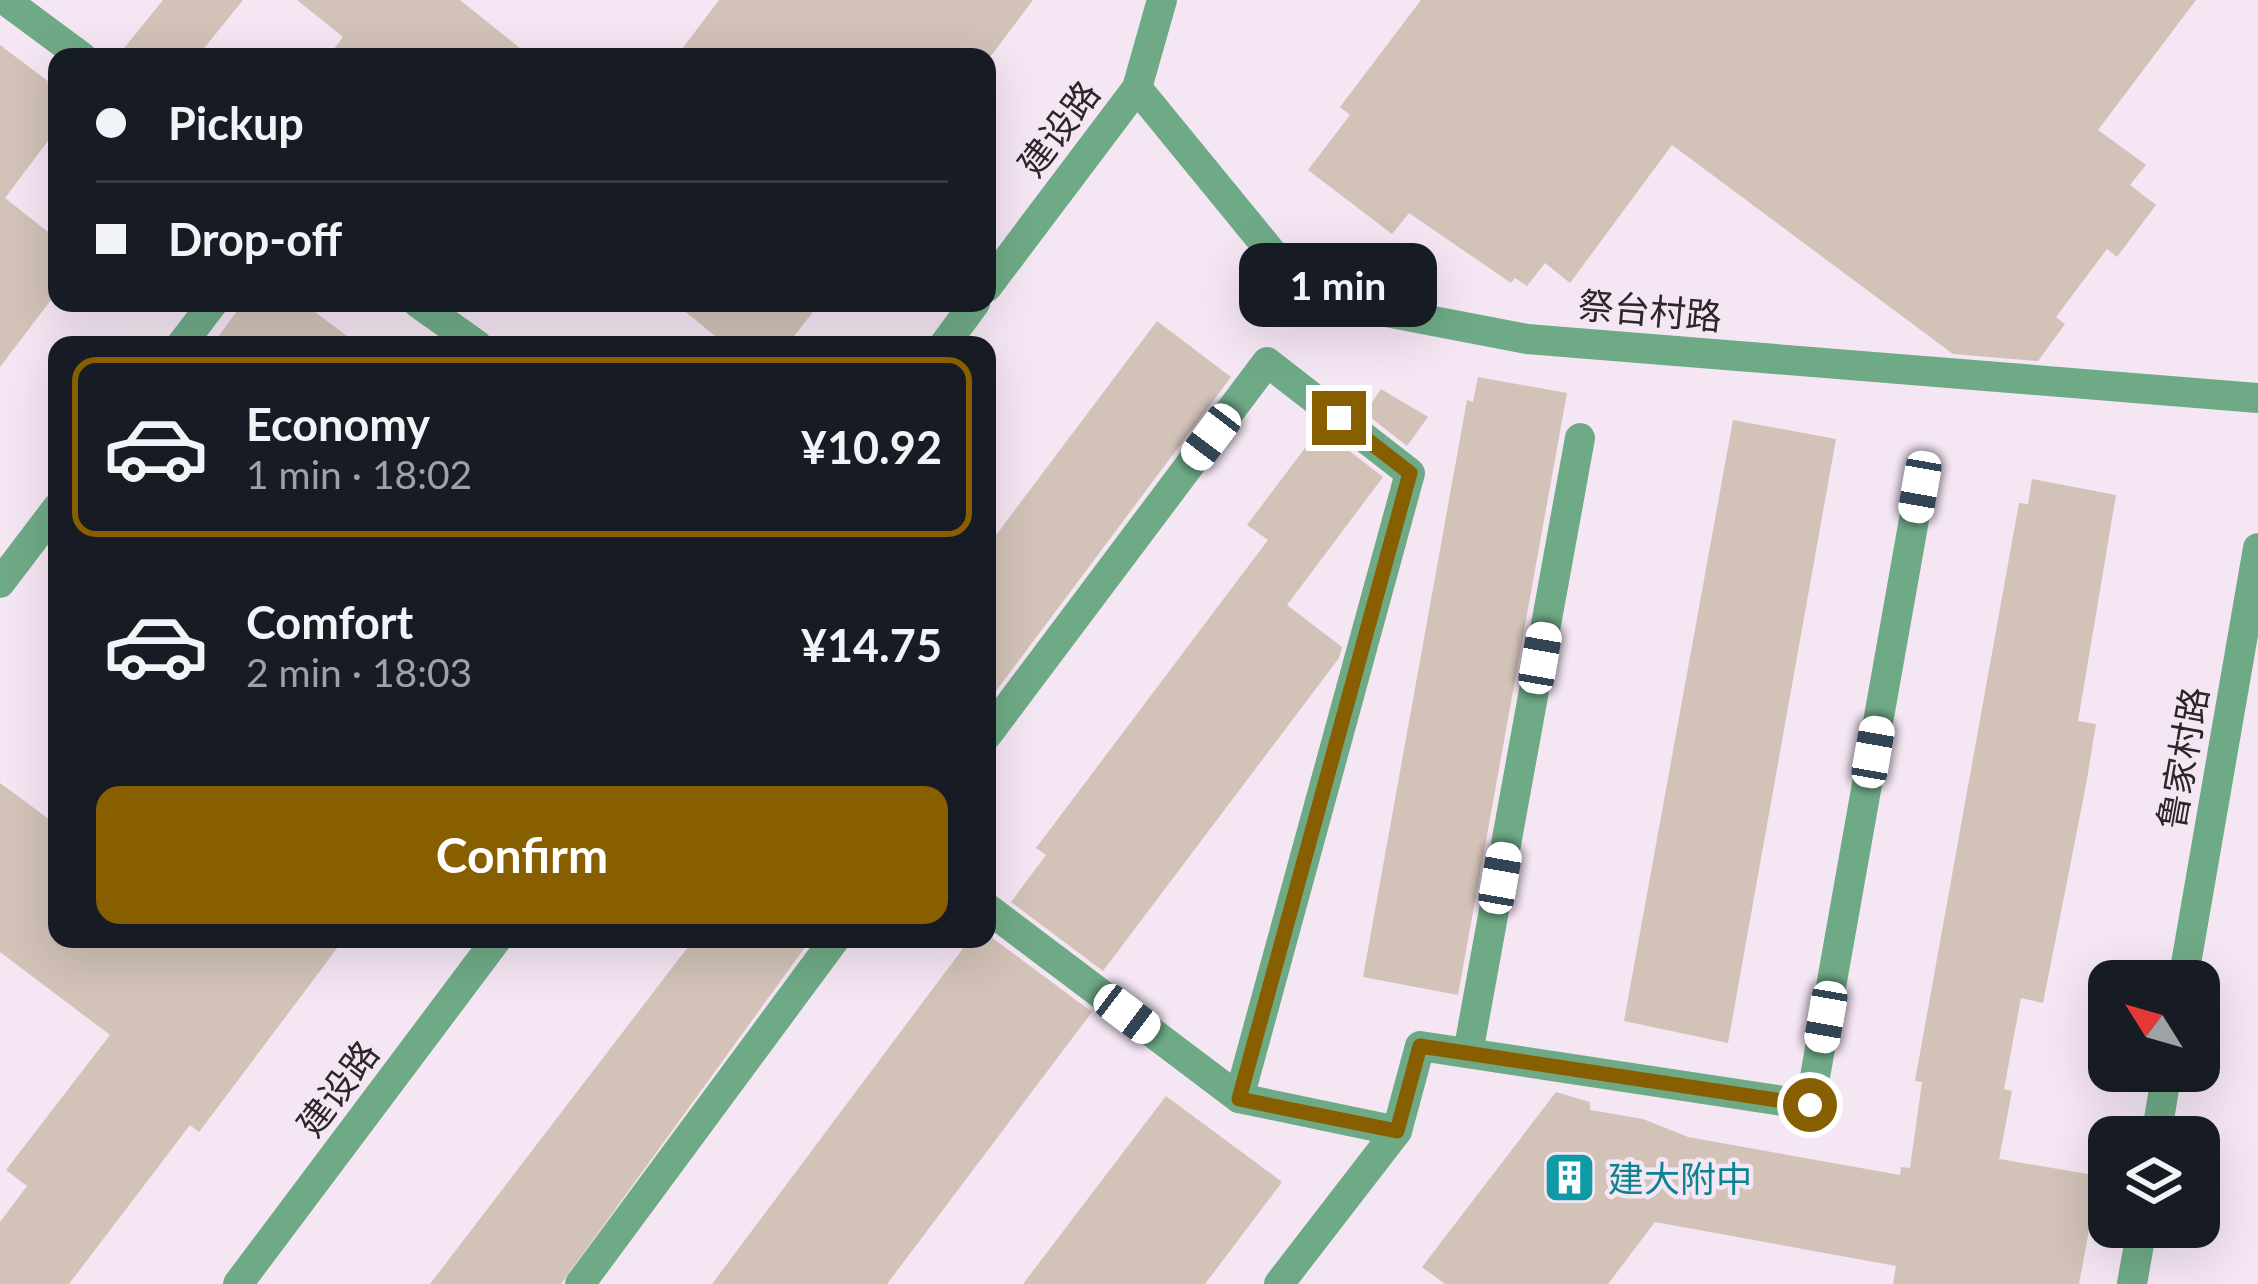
<!DOCTYPE html>
<meta charset="utf-8">
<style>
body{margin:0;font-family:Lato,"Noto Sans SC",sans-serif;background:#20242c;color:#f1f3f6;height:100vh;display:flex;flex-direction:column;font-size:45px;white-space:nowrap}
*{box-sizing:border-box;margin:0}
p{font-size:39px;color:#9ea1a6}
.icon{flex:none;width:66px;height:66px;fill:none;stroke:currentColor;stroke-width:2;stroke-linecap:round;stroke-linejoin:round}
.map{position:relative;flex:1;overflow:hidden}
.panel{position:absolute;left:48px;top:336px;width:948px;height:612px;display:flex;flex-direction:column;background:#171b24;border-radius:24px;box-shadow:0 12px 48px #0002}
.panel>*{flex:none}
.guide{position:absolute;left:48px;top:48px;width:948px;height:264px;border-radius:24px;box-shadow:0 12px 48px #0002;display:grid;align-content:center;height:264px;padding:0 48px;background:#171b24}
.needle{width:78px;rotate:307deg}
.buttons{position:absolute;left:2088px;top:960px;display:grid;gap:24px}
.buttons a{display:grid;place-items:center;width:132px;height:132px;border-radius:24px;background:#171b24;box-shadow:0 12px 48px #0002;font-size:60px}
.end{position:absolute;width:54px;height:54px;margin:-27px;border:15px solid #885f00;background:#fff;box-shadow:0 0 0 6px #fff}
.from{border-radius:50%}
.bubble{position:absolute;height:84px;border-radius:24px;background:#171b24;box-shadow:0 12px 48px #0002;font-size:39px;font-weight:700;line-height:84px;text-align:center}
.car{position:absolute;width:36px;height:72px;margin:-36px -18px;border-radius:15px;box-shadow:0 0 9px 3px #0007;background:linear-gradient(#fff 24%,#345 0 40%,#fff 0 76%,#345 0 86%,#fff 0)}
.guide b{display:flex;align-items:center;gap:42px;height:114px;font-size:45px}
.guide b+b{border-top:3px solid #363941}
.guide i{width:30px;height:30px;background:#f1f3f6}
ul{padding:21px 0 0;list-style:none}
li{display:flex;align-items:center;gap:36px;height:180px;margin:0 24px 18px;padding:0 24px;border:6px solid transparent;border-radius:24px}
li div{flex:1}
li b{display:block;font-size:45px}
li em{font-style:normal;font-weight:700}
li.active{border-color:#885f00}
li>.icon{width:108px;height:108px;stroke-width:1.5}
.primary-button{display:flex;gap:24px;margin-top:auto;padding:24px 48px}
.primary-button a{flex:1;height:138px;border-radius:24px;background:#885f00;color:#fff;font-size:48px;font-weight:700;line-height:138px;text-align:center}
.map>svg:first-child{display:block}
.building{fill:#d2c2b8}
.lines{fill:none;stroke-linecap:round;stroke-linejoin:round}
.minor{stroke:#6faa87;stroke-width:30}
.route{stroke:#885f00;stroke-width:15}
.labels{text-anchor:middle;dominant-baseline:central;stroke-width:9;stroke-linejoin:round;paint-order:stroke}
.street-label{font-size:36px;fill:#2c262b;stroke:#f4e6f3}
.culture-label{font-size:36px;fill:#0d838f;stroke:#f4e6f3;text-anchor:start}
</style>
<div class="map">
<svg width="2258" height="1284" viewBox="0 0 2258 1284">
<rect width="100%" height="100%" fill="#f4e6f3"/>
<!-- building -->
<g class="building">
<polygon points="163,0 243,0 197,57 117,57"/>
<polygon points="297,0 460,0 531,57 328,57 343,37"/>
<polygon points="719,0 1033,0 990,57 676,57"/>
<polygon points="1421,0 2196,0 2098,130 2146,165 2130,185 2156,205 2117,257 2107,249 2056,317 2065,324 2038,361 1953,354 1672,145 1570,283 1545,263 1527,286 1515,278 1511,283 1409,213 1392,234 1308,170 1350,115 1340,107"/>
<polygon points="0,45 57,88 57,129 5,198 57,239 57,292 0,367"/>
<polygon points="243,303 303,303 359,345 212,345"/>
<polygon points="675,303 820,303 787,345 726,345"/>
<polygon points="1157,321 1231,377 987,703 987,547"/>
<polygon points="1478,377 1567,393 1458,995 1363,977 1467,400 1473,402"/>
<polygon points="1381,389 1428,417 1407,446 1365,413"/>
<polygon points="1733,420 1836,439 1728,1043 1624,1021"/>
<polygon points="1320,428 1383,477 1287,605 1342,647 1339,658 1103,971 1011,902 1046,855 1036,848 1268,540 1247,525"/>
<polygon points="2032,479 2116,495 2078,721 2096,724 2086,785 2043,1003 2021,998 2004,1089 2012,1091 1999,1159 2099,1176 2079,1284 1893,1284 1896,1266 1655,1222 1608,1284 1445,1284 1422,1267 1556,1092 1590,1102 1590,1110 1643,1119 1688,1137 1900,1175 1901,1167 1910,1168 1922,1082 1915,1081 2019,503 2028,504"/>
<polygon points="0,783 57,825 57,939 344,939 199,1132 190,1125 69,1284 0,1284 0,1222 27,1186 6,1170 110,1035 0,952"/>
<polygon points="987,934 1092,1012 887,1284 712,1284 970,939 987,939"/>
<polygon points="694,939 811,939 561,1284 430,1284"/>
<polygon points="1166,1096 1282,1182 1205,1284 1023,1284"/>
</g>
<g class="lines">
<!-- minor -->
<g class="minor">
<polyline points="5,0 82,57"/>
<polyline points="1137,88 1308,297 1527,339 2258,398"/>
<polyline points="987,287 1137,88 1162,0"/>
<polyline points="418,303 477,345"/>
<polyline points="181,345 213,303"/>
<polyline points="944,345 975,303"/>
<polyline points="0,583 57,508"/>
<polyline points="987,735 1267,362 1410,473 1239,1098"/>
<polyline points="987,908 1239,1098 1397,1131"/>
<polyline points="2183,981 2258,548"/>
<polyline points="1468,1053 1580,438"/>
<polyline points="2156,1137 2167,1071"/>
<polyline points="238,1284 497,939"/>
<polyline points="580,1284 835,939"/>
<polyline points="1279,1284 1397,1131 1420,1046 1810,1105 1920,486"/>
<polyline points="2132,1284 2142,1227"/>
</g>
</g>
<g class="lines">
<!-- route -->
<polyline class="route" points="1339,418 1410,473 1239,1099 1397,1131 1420,1046 1810,1105"/>
</g>
<!-- icons -->
<defs>
<symbol id="building-square" viewBox="-11 -11 22 22"><rect x="-9" y="-9" width="18" height="18" rx="4" fill="#0f9aa8" stroke="#f4e6f3"/><path d="M-4-6H4V6H1V3H-1V6H-4ZM-2.5-4.3h1.7v1.8h-1.7ZM.8-4.3h1.7v1.8H.8ZM-2.5-1h1.7V.8h-1.7ZM.8-1h1.7V.8H.8Z" fill="#fff"/></symbol>
</defs>
<g fill-rule="evenodd">
<use href="#building-square" x="1540" y="1148" width="59" height="59"/>
</g>
<g class="labels">
<!-- street labels -->
<g class="street-label">
<text transform="translate(1058 128) rotate(-53)">建设路</text>
<text transform="translate(1650 310) rotate(5)">祭台村路</text>
<text transform="translate(2182 758) rotate(-80)">鲁家村路</text>
<text transform="translate(337 1088) rotate(-53)">建设路</text>
</g>
<!-- culture labels -->
<g class="culture-label">
<text x="1608" y="1178">建大附中</text>
</g>
</g>
</svg>
<div class="buttons">
<a><svg class="needle" viewBox="-14 -14 28 28"><path d="M0-13l5 13h-10z" fill="#e53935"/><path d="M0 13l5-13h-10z" fill="#9ea1a6"/></svg></a>
<a><svg class="icon" aria-label="layers" viewBox="0 0 24 24"><path d="M12 4l9 5-9 5-9-5zM3 14l9 5 9-5"/></svg></a>
</div>
<i class="end from" style="left:1810px;top:1105px"></i>
<i class="end" style="left:1339px;top:418px"></i>
<div class="bubble" style="left:1239px;top:243px;width:198px">1 min</div>
<i class="car" style="left:1211px;top:437px;rotate:217deg"></i>
<i class="car" style="left:1920px;top:487px;rotate:190deg"></i>
<i class="car" style="left:1540px;top:658px;rotate:10deg"></i>
<i class="car" style="left:1873px;top:752px;rotate:10deg"></i>
<i class="car" style="left:1500px;top:878px;rotate:10deg"></i>
<i class="car" style="left:1127px;top:1014px;rotate:127deg"></i>
<i class="car" style="left:1826px;top:1017px;rotate:190deg"></i>
<div class="guide">
<b><i class="from"></i>Pickup</b>
<b><i></i>Drop-off</b>
</div>
<section class="panel">
<ul>
<li class="active"><svg class="icon" aria-label="car" viewBox="0 0 24 24"><path d="M5 17H2v-5l4-1 3-4h7l3 4 3 1v5h-3M9 17h6M6 11h13"/><circle cx="7" cy="17" r="2"/><circle cx="17" cy="17" r="2"/></svg><div><b>Economy</b><p>1 min · 18:02</p></div><em>¥10.92</em></li>
<li><svg class="icon" aria-label="car" viewBox="0 0 24 24"><path d="M5 17H2v-5l4-1 3-4h7l3 4 3 1v5h-3M9 17h6M6 11h13"/><circle cx="7" cy="17" r="2"/><circle cx="17" cy="17" r="2"/></svg><div><b>Comfort</b><p>2 min · 18:03</p></div><em>¥14.75</em></li>
</ul>
<div class="primary-button"><a>Confirm</a></div>
</section>
</div>
